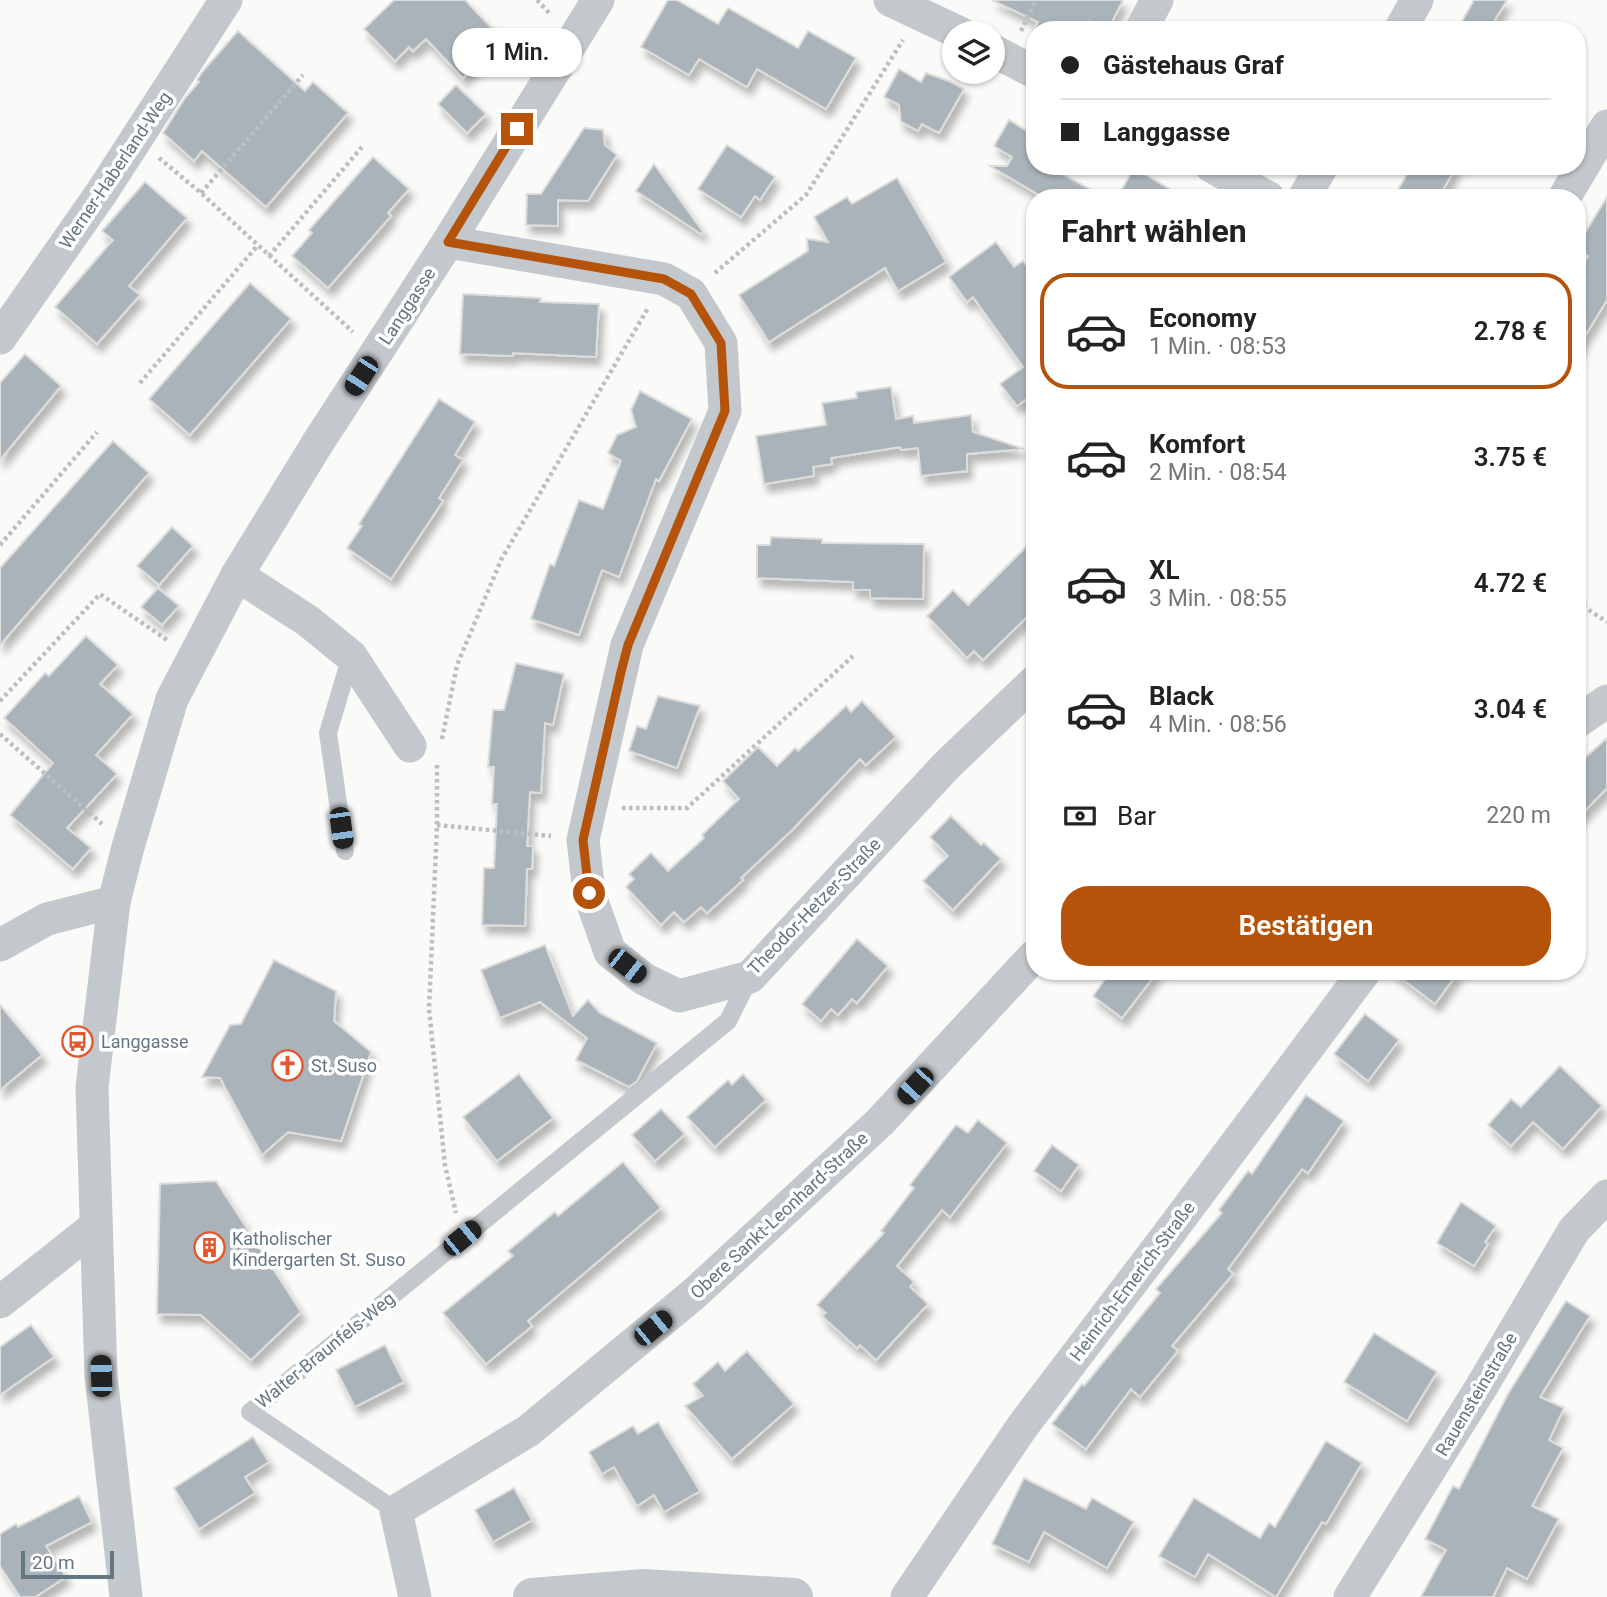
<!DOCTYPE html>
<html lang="de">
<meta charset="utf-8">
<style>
body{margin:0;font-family:Roboto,sans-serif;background:#f2f2f2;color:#222;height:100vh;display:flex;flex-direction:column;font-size:26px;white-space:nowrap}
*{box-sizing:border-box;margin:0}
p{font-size:23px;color:#767676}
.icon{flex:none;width:38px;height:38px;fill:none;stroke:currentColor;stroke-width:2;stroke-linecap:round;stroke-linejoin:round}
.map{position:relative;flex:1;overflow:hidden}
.panel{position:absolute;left:1026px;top:189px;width:560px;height:791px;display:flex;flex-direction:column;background:#fff;border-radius:28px;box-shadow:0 2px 5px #0004}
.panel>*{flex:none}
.guide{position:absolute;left:1026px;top:21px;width:560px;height:154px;border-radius:28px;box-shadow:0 2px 5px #0004;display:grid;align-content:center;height:154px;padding:0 35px;background:#fff}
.controls{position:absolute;left:942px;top:21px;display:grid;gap:14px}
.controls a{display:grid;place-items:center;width:63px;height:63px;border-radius:50%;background:#fff;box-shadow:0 2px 5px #0004;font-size:35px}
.scale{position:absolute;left:21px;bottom:18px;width:93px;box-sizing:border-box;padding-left:7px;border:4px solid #657683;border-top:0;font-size:19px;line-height:24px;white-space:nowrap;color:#657683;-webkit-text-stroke:5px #fff;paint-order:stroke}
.end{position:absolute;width:32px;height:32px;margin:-16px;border:9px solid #b45309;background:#fff;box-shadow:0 0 0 4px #fff}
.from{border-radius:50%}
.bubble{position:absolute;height:49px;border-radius:24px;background:#fff;box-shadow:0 2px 5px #0004;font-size:23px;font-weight:600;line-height:49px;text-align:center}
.car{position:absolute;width:21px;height:42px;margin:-21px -10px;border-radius:9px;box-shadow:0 0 5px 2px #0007;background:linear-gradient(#222 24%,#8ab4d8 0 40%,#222 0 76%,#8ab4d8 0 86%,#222 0)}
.guide b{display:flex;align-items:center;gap:24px;height:66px;font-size:26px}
.guide b+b{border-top:2px solid #e0e0e0}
.guide i{width:18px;height:18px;background:#222}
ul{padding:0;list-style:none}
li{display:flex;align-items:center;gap:21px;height:116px;margin:0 14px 10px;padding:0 21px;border:4px solid transparent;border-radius:28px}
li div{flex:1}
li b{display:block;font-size:26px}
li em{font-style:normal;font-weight:600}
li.active{border-color:#b45309}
li>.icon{width:63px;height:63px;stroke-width:1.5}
h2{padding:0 35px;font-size:32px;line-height:84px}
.pay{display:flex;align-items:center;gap:18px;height:77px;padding:0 35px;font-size:26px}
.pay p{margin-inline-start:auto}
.button{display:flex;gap:14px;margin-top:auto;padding:14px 35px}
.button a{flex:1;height:80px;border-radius:28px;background:#b45309;color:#fff;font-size:28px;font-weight:600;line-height:80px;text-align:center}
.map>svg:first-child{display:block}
.building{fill:#aab3b9;stroke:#dcdcda;stroke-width:2;filter:url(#shadow)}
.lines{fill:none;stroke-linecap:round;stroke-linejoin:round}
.path{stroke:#bbbfc2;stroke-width:4.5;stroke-dasharray:3.5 3.5;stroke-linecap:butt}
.service{stroke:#c3c8cc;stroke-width:18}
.minor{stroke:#c3c8cc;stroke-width:33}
.tertiary{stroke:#c3c8cc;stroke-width:38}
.route{stroke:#b45309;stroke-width:9}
.labels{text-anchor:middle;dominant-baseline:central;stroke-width:7;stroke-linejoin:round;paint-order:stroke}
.street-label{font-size:18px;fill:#657683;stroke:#fff}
.poi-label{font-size:18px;fill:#657683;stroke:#fff;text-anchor:start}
</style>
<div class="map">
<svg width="1607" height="1597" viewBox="0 0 1607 1597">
<defs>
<filter id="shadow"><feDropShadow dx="4.5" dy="8" stdDeviation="3.5" flood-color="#0004"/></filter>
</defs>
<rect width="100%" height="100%" fill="#fafaf8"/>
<!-- building -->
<g class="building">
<polygon points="394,0 465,0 503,40 463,78 426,39 413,51 409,47 395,61 364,29"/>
<polygon points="668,0 677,0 718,24 728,8 798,48 808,31 856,58 826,109 757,69 747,87 699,59 689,75 641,47"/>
<polygon points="992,0 1123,0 1108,30 1090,21 1086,30 1034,30 1038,22"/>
<polygon points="1474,0 1507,0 1489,30 1457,30"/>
<polygon points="238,31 305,91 313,82 348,113 266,207 202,151 194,161 163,133 185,98 199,82 197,80 203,71"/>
<polygon points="899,69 921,82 926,73 949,81 964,89 939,133 922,124 918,131 901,122 899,105 884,97"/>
<polygon points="456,85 486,114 467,133 438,104"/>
<polygon points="1034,118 1034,166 1048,166 1106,198 1044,198 990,166 1007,166 1012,157 994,146 1009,120 1027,131"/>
<polygon points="584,128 603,130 605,145 617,155 588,201 558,200 558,226 526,225 527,194 541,194"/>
<polygon points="727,145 775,177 760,200 755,196 741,217 698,189"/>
<polygon points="373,157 409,189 388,213 391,216 328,288 292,256 312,233 309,230"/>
<polygon points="654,164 703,232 701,234 636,191"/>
<polygon points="1412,166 1457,166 1438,198 1393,198"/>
<polygon points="1134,168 1185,198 1117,198"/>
<polygon points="897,178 946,262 898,291 885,268 769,342 739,295 808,251 807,239 828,242 814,217 847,197 852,204"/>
<polygon points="145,182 187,218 129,286 140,295 97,344 55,307 113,240 102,231"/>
<polygon points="1607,197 1607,300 1577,349 1577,275 1588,256 1577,249 1577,246"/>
<polygon points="996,242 1014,267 1023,261 1034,276 1034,394 1017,406 1000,384 1023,367 973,297 967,302 949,277"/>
<polygon points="250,283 291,319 190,435 149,399"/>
<polygon points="463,294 541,298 540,302 599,304 596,357 513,353 513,356 460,354"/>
<polygon points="25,354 61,386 0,460 0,383"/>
<polygon points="891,387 896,419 913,416 914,423 971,415 973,432 1024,449 967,454 967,471 921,476 918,448 901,450 900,447 831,458 832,464 813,467 814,476 764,484 756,436 826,425 822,403 857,398 856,392"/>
<polygon points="640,391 692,419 659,481 656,479 619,577 602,570 579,635 531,619 550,564 554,566 579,500 603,509 621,461 608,453 617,435 636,427 631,410"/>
<polygon points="439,399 475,422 455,455 463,460 439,498 443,501 391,579 347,548 362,526 359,524"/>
<polygon points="113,441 149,473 0,645 0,568"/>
<polygon points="172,527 193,546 159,585 137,566"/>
<polygon points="771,537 822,539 822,543 924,544 923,599 870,598 870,590 853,590 853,582 757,578 757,545 770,545"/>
<polygon points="1034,539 1034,610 983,660 974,651 967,658 927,616 953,590 968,605"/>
<polygon points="158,588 179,606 162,625 141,607"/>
<polygon points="86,636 118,665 100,684 133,714 96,755 117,774 67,828 91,848 73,869 10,815 53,763 4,718 45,673 49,676"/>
<polygon points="516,663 564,674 553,725 545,723 541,793 530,792 527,846 533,846 532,869 527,869 525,926 482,925 484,868 494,868 497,804 492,804 494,767 488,767 493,710 504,710"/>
<polygon points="658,696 700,706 677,768 629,751 637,726 646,729"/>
<polygon points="862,701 896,737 866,765 860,759 792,830 741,878 743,880 707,913 701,907 684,922 674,912 661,925 626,887 634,879 629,874 651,853 668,871 704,838 702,835 739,799 723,781 758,747 777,766 795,748 798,751 846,706 851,712"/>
<polygon points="1607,738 1607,788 1577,819 1577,765"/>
<polygon points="951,816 981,845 984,843 1001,859 953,910 923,881 948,856 930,837"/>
<polygon points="857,939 888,966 857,1003 852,999 838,1015 831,1009 821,1021 802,1004"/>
<polygon points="545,945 573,1016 588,1000 600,1013 657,1043 637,1081 629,1087 576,1060 587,1038 540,1002 500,1018 481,970"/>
<polygon points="274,960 336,991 334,1021 371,1052 341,1141 288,1132 262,1155 220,1078 202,1077 230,1025 241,1024"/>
<polygon points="1111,971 1158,971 1122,1018 1093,996"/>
<polygon points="1392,971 1459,971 1435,1004"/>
<polygon points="0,1005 42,1055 0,1090"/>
<polygon points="1365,1014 1399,1040 1368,1081 1334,1054"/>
<polygon points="1560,1066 1602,1106 1563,1149 1533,1122 1511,1146 1488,1125 1511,1099 1521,1107"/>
<polygon points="519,1074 553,1118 497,1161 463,1117"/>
<polygon points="743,1074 766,1100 715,1147 687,1117 728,1080 732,1085"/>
<polygon points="1306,1095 1344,1121 1308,1173 1302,1169 1228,1269 1233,1274 1172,1346 1178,1351 1140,1397 1131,1389 1086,1449 1052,1424 1082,1384 1084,1386 1160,1293 1156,1289 1222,1213 1219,1210 1248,1171 1252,1174"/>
<polygon points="661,1109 685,1134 655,1161 632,1135"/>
<polygon points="978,1120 1007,1143 950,1217 942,1210 897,1266 914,1282 910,1287 928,1304 876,1360 860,1345 857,1348 822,1316 826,1313 817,1305 884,1233 881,1231 914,1188 910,1185 956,1125 968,1133"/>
<polygon points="1052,1145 1079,1165 1061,1191 1034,1171"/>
<polygon points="623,1162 661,1208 528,1321 532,1326 486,1364 443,1313 513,1256 508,1251 555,1212 558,1216"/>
<polygon points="216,1181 301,1312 251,1360 201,1315 157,1314 160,1184"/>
<polygon points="1461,1202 1496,1226 1485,1242 1488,1244 1474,1266 1437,1243"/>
<polygon points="1566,1301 1590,1316 1540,1397 1564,1408 1549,1440 1563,1448 1532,1506 1559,1519 1527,1579 1507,1568 1493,1597 1421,1597 1446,1550 1425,1539 1453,1486 1459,1489 1508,1394"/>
<polygon points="31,1325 54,1357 0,1395 0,1347"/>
<polygon points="1374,1333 1437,1372 1407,1421 1344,1382"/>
<polygon points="385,1345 404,1382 355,1407 336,1370"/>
<polygon points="747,1351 794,1404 732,1459 685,1406 703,1396 693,1384 718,1362 725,1371"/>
<polygon points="658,1422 700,1491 664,1512 654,1495 637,1506 614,1467 602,1474 589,1452 633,1426 638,1434"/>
<polygon points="253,1437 269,1462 245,1477 255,1493 199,1529 174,1488"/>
<polygon points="1326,1441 1362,1463 1326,1524 1322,1522 1276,1597 1208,1554 1195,1577 1159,1556 1194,1498 1260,1538 1269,1523 1275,1527"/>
<polygon points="1024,1478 1086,1509 1092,1498 1134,1522 1107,1568 1044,1532 1029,1562 992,1544"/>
<polygon points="514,1488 532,1520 493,1542 475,1510"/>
<polygon points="79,1496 92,1522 46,1546 66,1577 35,1597 20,1597 0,1566 0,1534 16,1524 18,1527"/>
</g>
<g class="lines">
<!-- path -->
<g class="path">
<polyline points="537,0 551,15"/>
<polyline points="1021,31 1036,0"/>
<polyline points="159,158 201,193 353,332"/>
<polyline points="201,193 303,75"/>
<polyline points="269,256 362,147"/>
<polyline points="715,273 806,195 903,40"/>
<polyline points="140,383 258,245"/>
<polyline points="0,545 97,432"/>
<polyline points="1577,602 1607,622"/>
<polyline points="0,701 100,594 167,640"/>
<polyline points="0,734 102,824"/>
<polyline points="442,739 457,665 501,560 648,308"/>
<polyline points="437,765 437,825 429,1009 445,1165 456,1213"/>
<polyline points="622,808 687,808 853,656"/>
<polyline points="437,825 551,836"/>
</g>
<!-- service -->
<g class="service">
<polyline points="345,851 328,733 351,656"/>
<polyline points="396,1511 250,1412 728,1021 750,977"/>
</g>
<!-- minor -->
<g class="minor">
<polyline points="890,0 960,33"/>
<polyline points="1141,30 1157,0"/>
<polyline points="1400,30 1417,0"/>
<polyline points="992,50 1034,72"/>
<polyline points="1211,166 1269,198"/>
<polyline points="1304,198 1322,166"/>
<polyline points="1564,198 1607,126"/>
<polyline points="448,242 664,279 691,294 721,343 725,411 627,645 583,840 589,893 610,952 644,979 679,996 750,977 947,765 1034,682"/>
<polyline points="0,338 102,192 226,0"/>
<polyline points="237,575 308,621 351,656 410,746"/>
<polyline points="1577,722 1607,701"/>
<polyline points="0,945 47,919 114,902"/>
<polyline points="0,1302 96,1226"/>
<polyline points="126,1597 101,1376 92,1087 114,902 128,847 172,699 237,575 317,444 448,242 598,0"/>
<polyline points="415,1597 396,1511 528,1431 695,1293 880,1122 1034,956"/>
<polyline points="907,1597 1022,1427 1167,1236 1365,971"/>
<polyline points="1350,1597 1482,1386 1574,1230 1607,1196"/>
</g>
<!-- tertiary -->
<polyline class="tertiary" points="532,1597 644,1588 794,1597"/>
</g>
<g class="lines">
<!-- route -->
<polyline class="route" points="517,129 448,242 664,279 691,294 721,343 725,411 628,645 621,672 583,840 589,893"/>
</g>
<!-- icons -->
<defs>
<symbol id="bus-ring" viewBox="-11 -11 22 22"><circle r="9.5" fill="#fff" stroke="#e4572e" stroke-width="1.5"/><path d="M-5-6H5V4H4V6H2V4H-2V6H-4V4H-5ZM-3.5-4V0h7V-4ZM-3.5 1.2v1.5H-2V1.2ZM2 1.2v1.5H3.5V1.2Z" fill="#e4572e"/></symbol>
<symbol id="church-ring" viewBox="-11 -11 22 22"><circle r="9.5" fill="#fff" stroke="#e4572e" stroke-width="1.5"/><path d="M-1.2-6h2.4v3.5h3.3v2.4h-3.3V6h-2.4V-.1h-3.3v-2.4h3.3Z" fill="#e4572e"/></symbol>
<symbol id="building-ring" viewBox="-11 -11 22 22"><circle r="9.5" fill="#fff" stroke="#e4572e" stroke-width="1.5"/><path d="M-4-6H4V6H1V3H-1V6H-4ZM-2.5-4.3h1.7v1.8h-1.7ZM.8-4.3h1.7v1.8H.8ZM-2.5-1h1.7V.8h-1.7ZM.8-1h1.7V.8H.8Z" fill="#e4572e"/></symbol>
</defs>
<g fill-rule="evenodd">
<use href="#bus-ring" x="60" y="1024" width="35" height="35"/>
<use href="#church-ring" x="270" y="1048" width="35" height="35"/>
<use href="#building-ring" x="192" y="1230" width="35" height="35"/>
</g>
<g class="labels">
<!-- street labels -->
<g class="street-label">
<text transform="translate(115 170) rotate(-56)">Werner-Haberland-Weg</text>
<text transform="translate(407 306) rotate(-57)">Langgasse</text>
<text transform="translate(814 906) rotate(-46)">Theodor-Hetzer-Straße</text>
<text transform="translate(779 1215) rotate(-43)">Obere Sankt-Leonhard-Straße</text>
<text transform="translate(1132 1281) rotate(-53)">Heinrich-Emerich-Straße</text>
<text transform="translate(325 1350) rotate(-39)">Walter-Braunfels-Weg</text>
<text transform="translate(1476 1394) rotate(-59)">Rauensteinstraße</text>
</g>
<!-- poi labels -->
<g class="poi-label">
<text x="101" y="1041">Langgasse</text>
<text x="311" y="1065">St. Suso</text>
<text x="232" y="1238">Katholischer<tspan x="232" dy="21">Kindergarten St. Suso</tspan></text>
</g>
</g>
</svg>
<div class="controls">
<a><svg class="icon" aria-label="layers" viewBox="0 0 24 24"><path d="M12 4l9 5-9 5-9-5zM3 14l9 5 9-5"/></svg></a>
</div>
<div class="scale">20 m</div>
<i class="end from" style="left:589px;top:893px"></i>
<i class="end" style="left:517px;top:129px"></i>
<div class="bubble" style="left:452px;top:28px;width:130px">1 Min.</div>
<i class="car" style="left:361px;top:376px;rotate:213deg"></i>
<i class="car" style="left:341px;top:828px;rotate:172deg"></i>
<i class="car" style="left:627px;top:966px;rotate:128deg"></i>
<i class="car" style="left:915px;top:1086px;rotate:223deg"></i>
<i class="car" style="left:462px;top:1238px;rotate:51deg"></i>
<i class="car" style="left:653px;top:1328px;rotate:51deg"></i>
<i class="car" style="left:101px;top:1376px;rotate:358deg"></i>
<div class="guide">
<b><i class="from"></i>Gästehaus Graf</b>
<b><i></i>Langgasse</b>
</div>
<section class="panel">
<h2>Fahrt wählen</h2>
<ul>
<li class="active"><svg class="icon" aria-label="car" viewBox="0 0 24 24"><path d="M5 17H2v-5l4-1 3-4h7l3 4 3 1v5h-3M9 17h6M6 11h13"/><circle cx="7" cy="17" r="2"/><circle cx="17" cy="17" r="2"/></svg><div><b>Economy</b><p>1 Min. · 08:53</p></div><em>2.78 €</em></li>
<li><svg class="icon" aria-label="car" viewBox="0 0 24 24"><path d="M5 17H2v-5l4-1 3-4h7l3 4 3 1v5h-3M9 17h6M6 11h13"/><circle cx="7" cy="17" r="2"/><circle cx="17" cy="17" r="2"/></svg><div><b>Komfort</b><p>2 Min. · 08:54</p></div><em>3.75 €</em></li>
<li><svg class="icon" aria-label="car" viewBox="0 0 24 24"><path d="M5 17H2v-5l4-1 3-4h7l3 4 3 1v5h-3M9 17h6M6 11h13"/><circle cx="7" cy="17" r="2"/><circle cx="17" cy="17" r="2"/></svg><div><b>XL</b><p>3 Min. · 08:55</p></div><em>4.72 €</em></li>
<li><svg class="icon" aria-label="car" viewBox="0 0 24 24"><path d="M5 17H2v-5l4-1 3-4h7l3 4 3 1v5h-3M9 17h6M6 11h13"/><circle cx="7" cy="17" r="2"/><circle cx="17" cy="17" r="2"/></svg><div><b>Black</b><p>4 Min. · 08:56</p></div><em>3.04 €</em></li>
</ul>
<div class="pay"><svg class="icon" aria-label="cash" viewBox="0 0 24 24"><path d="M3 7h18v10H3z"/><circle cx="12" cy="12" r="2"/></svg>Bar<p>220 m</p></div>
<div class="button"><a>Bestätigen</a></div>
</section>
</div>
